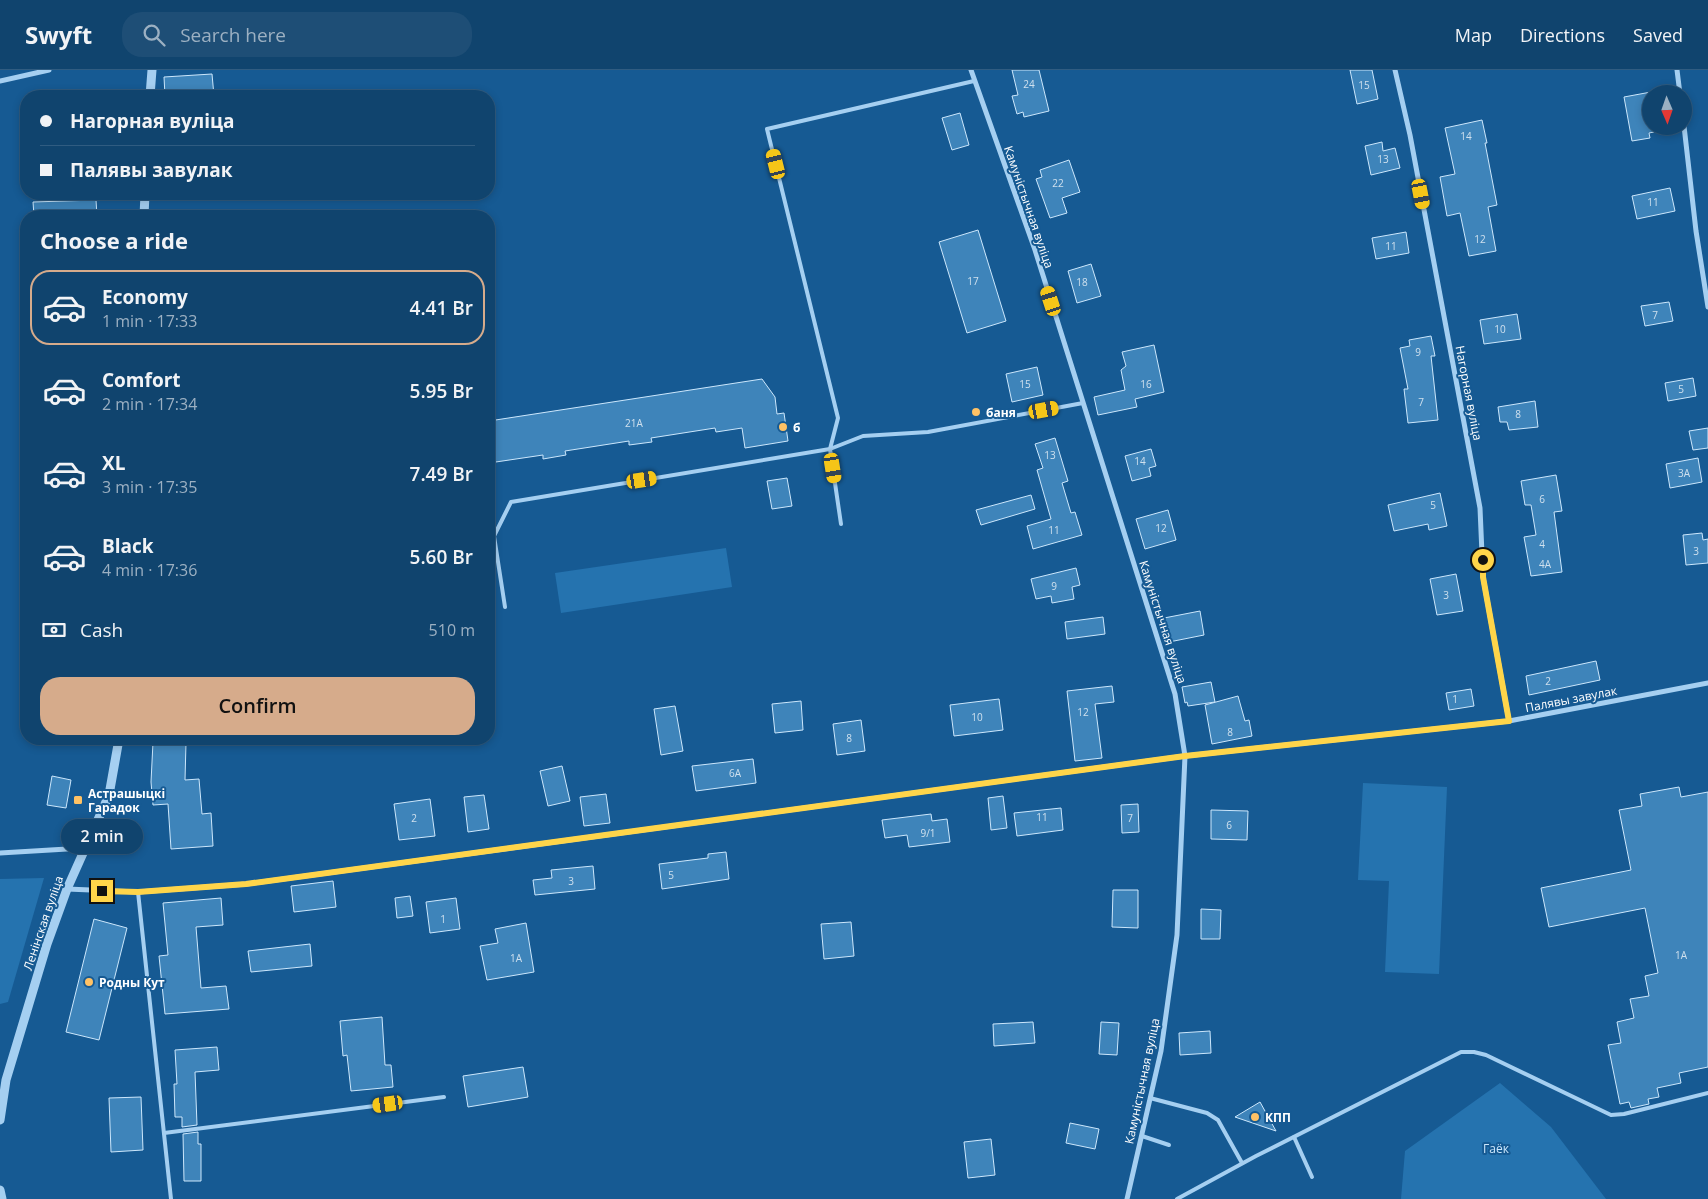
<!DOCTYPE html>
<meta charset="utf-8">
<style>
body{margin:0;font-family:"Open Sans",sans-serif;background:#1e4e76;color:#f1f3f6;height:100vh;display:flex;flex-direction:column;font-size:19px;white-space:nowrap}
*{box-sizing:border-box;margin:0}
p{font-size:16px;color:#9cb0c2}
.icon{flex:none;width:28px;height:28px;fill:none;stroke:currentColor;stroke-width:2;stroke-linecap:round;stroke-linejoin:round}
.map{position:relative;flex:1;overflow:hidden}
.side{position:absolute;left:20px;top:140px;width:475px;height:535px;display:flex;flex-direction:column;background:#10446e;border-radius:20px;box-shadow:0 2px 8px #0003,0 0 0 1px #305c81}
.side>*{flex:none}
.top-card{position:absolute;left:20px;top:20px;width:475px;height:110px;border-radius:20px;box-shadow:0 2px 8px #0003,0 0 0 1px #305c81;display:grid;align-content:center;height:110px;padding:0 20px;background:#10446e}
.needle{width:32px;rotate:178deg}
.tools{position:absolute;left:1642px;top:15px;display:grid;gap:10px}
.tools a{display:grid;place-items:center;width:50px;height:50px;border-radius:50%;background:#10446e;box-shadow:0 2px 8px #0003,0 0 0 1px #305c81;font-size:25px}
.end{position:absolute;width:22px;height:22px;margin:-11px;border:6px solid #ffd54a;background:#111;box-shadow:0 0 0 2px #111}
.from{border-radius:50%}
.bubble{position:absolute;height:35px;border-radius:18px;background:#10446e;box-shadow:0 2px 8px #0003,0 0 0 1px #305c81;font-size:16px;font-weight:600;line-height:35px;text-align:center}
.car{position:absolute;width:15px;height:30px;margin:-15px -8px;border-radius:6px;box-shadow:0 0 4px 1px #0007;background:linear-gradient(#f5c518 24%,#345 0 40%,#f5c518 0 76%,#345 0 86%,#f5c518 0)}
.top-card b{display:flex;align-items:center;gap:18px;height:48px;font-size:19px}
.top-card b+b{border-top:1px solid #305c81}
.top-card i{width:12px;height:12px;background:#f1f3f6}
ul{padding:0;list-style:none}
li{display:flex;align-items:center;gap:15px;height:75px;margin:0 10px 8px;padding:0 10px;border:2px solid transparent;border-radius:20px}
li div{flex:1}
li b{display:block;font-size:19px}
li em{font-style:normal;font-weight:600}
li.on{border-color:#d6ab8b}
li>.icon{width:45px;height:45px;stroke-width:1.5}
h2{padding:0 20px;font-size:22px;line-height:60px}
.pay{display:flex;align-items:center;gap:12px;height:55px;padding:0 20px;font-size:19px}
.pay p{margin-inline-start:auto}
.primary-button{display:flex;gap:10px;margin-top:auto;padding:10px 20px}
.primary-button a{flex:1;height:58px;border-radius:20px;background:#d6ab8b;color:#111;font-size:20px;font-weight:600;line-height:58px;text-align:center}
header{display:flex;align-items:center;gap:30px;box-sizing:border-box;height:70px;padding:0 25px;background:#10446e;border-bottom:1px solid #305c81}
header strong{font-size:24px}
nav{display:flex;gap:28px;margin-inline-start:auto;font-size:18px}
.search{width:350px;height:45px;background:#1e4e76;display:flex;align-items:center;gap:12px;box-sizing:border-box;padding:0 18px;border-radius:20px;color:#9cb0c2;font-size:19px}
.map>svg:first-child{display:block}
.green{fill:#2573af}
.building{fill:#3e84ba;stroke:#cce7fc}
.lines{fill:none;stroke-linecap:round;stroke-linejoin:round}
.service{stroke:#a5cff1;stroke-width:4}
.minor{stroke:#a5cff1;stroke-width:5}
.tertiary{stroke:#a5cff1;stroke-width:9}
.route{stroke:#ffd54a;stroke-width:6}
.poi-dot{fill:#ffc265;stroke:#165a93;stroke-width:2}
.labels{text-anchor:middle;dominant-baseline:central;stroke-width:4;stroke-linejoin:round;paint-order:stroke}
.number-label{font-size:10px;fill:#cfe0ee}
.street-label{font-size:12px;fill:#fff;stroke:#165a93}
.poi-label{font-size:12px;font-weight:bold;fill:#fff;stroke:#165a93;text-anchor:start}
.park-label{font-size:12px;fill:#cce7fc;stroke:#165a93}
</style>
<header>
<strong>Swyft</strong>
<div class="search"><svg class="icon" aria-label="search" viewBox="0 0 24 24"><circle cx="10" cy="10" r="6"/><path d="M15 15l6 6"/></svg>Search here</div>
<nav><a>Map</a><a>Directions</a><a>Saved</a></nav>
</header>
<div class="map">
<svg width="1708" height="1129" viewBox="0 0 1708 1129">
<rect width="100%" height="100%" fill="#165a93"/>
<!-- green -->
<g class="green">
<polygon points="726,478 732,517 561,543 555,503"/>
<polygon points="1363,713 1447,717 1439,904 1385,902 1389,811 1358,810"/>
<polygon points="44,808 8,932 0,934 0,809"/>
<polygon points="1500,1013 1551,1057 1606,1129 1401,1129 1405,1081"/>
</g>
<!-- building -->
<g class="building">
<polygon points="1012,0 1039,0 1049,41 1024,47 1023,42 1017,44 1012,26 1018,25"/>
<polygon points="1350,0 1372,0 1378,29 1357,34"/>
<polygon points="212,4 214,26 165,26 164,7"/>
<polygon points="1651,22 1651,56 1654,62 1649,63 1650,68 1632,71 1624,27"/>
<polygon points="960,43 969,75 952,80 942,48"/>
<polygon points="1482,50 1487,73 1485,73 1497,135 1488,137 1496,181 1469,186 1460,143 1447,146 1440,107 1455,104 1445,58"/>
<polygon points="1382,72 1383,81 1395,78 1400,98 1371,105 1365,76"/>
<polygon points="1069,90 1080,122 1062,128 1067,143 1050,148 1036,109 1042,107 1040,100"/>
<polygon points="1670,118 1675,141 1637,149 1632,126"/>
<polygon points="96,130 97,146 34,146 33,132"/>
<polygon points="978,160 1006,251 967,263 939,172"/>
<polygon points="1406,162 1409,183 1376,189 1372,168"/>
<polygon points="1091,194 1101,226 1077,233 1068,201"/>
<polygon points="1669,232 1673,251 1645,256 1641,236"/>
<polygon points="1517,244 1521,269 1484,274 1480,250"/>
<polygon points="1431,266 1435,286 1431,286 1438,350 1408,353 1404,319 1408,319 1400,278 1410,276 1409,270"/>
<polygon points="1154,275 1164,322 1135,329 1137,337 1098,345 1094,327 1125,320 1121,300 1126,296 1122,282"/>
<polygon points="1037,297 1043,325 1012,332 1006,304"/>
<polygon points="1693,308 1696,326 1668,331 1665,313"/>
<polygon points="762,309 775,327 777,344 784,343 788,371 745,378 742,358 716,362 715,358 651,368 652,372 629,375 629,371 565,381 566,385 543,389 543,385 489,393 489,351"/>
<polygon points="1535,331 1538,357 1509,360 1507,352 1500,352 1498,337"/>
<polygon points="1708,358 1708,378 1693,380 1689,361"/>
<polygon points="1055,368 1068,411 1062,413 1071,443 1075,442 1082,465 1033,479 1027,456 1051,449 1037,400 1043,398 1035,374"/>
<polygon points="1151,379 1156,396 1149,398 1151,406 1132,411 1125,386"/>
<polygon points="1698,388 1702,412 1670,418 1666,394"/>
<polygon points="1556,405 1562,441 1554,442 1562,502 1531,506 1524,467 1536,465 1531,435 1525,435 1521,411"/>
<polygon points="787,408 792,436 772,439 767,411"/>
<polygon points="1440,423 1447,456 1429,460 1428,454 1394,461 1388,435"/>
<polygon points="1031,425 1035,439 981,455 976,440"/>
<polygon points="1168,440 1176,470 1145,479 1136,449"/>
<polygon points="1702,463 1703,470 1708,469 1708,493 1686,495 1683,465"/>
<polygon points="1076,498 1080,515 1072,517 1074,529 1052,533 1051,526 1036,529 1031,509"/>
<polygon points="1456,504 1463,541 1437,545 1430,509"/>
<polygon points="1200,541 1204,565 1164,573 1159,549"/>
<polygon points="1103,547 1105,564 1067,569 1065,552"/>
<polygon points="1596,591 1600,610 1529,625 1526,606"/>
<polygon points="1211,612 1215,632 1188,636 1187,632 1185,633 1182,617"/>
<polygon points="1112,616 1114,632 1095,634 1102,688 1075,691 1067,621"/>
<polygon points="1471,619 1474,636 1449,640 1446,623"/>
<polygon points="1238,626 1245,651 1249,650 1252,666 1212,674 1205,635"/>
<polygon points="999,629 1003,660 954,666 950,635"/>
<polygon points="801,631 803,660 775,663 772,634"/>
<polygon points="675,636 683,681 661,685 654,639"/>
<polygon points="861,650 865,681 837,685 833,654"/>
<polygon points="153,672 186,673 185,710 199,709 202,744 211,743 213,776 171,779 168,734 153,735 151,712"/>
<polygon points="753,689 756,713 696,721 692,696"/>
<polygon points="562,696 570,731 548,736 540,701"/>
<polygon points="52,706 71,710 66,738 47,735"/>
<polygon points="1679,717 1681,727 1708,722 1708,997 1679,1003 1681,1013 1657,1018 1659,1027 1648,1029 1649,1034 1631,1038 1629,1032 1620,1034 1608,975 1621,973 1617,952 1634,948 1630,929 1649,926 1645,906 1658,903 1645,838 1549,857 1541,818 1631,800 1619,740 1642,736 1640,724"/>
<polygon points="606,724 610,753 584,756 580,727"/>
<polygon points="484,725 489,759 468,762 464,727"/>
<polygon points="1003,726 1007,758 991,760 988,728"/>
<polygon points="430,729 435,766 399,770 394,734"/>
<polygon points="1138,734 1139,762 1122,763 1121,735"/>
<polygon points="1061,738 1063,760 1017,766 1014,743"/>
<polygon points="1211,740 1248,741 1247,770 1211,769"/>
<polygon points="931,744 932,751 947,749 950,772 909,777 907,765 885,768 882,750"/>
<polygon points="726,782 729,809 662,819 659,794 708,788 708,784"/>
<polygon points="593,796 595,819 535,825 533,810 552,808 551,800"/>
<polygon points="333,811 336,837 294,842 291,816"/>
<polygon points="1113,820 1138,820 1138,858 1112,857"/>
<polygon points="410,826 413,846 397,848 395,828"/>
<polygon points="221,828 223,855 196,857 201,918 226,916 229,939 165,944 159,886 168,885 163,833"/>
<polygon points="456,828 460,859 430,863 426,832"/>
<polygon points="1201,839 1221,840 1220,869 1201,869"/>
<polygon points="94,849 127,858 99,970 66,962"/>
<polygon points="851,852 854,886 824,889 821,854"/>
<polygon points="526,853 534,902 487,910 480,876 498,873 495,859"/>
<polygon points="310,874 312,896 251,902 248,881"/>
<polygon points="382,947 385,995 391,995 393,1017 351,1021 347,985 343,986 340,951"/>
<polygon points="1033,952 1035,973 994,976 993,954"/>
<polygon points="1101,952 1119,953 1117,985 1099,984"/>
<polygon points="1210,961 1211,983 1180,985 1179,963"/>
<polygon points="217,977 219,1000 195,1002 197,1055 182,1057 182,1047 175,1047 174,1014 177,1014 175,980"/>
<polygon points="523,997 528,1027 468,1037 463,1006"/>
<polygon points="141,1027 143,1080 111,1082 109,1028"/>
<polygon points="1260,1032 1276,1061 1235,1047"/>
<polygon points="1070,1053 1099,1059 1095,1079 1066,1073"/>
<polygon points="198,1062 198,1074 201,1074 201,1111 184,1111 183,1064"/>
<polygon points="991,1069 995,1105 968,1108 964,1072"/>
</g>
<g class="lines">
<!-- service -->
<g class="service">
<polyline points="841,454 830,379 863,366 928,362 1083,333"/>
<polyline points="505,537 494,466 511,432 830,379 838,348 767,59 974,11"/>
<polyline points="138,822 171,1129"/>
<polyline points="1150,1028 1207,1043 1218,1050 1242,1093"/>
<polyline points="164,1063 444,1027"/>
<polyline points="1142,1066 1169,1075"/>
<polyline points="1294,1067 1312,1107"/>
<polyline points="1177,1129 1256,1086 1461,982 1474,982 1486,985 1611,1045 1624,1044 1708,1023"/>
</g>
<!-- minor -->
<g class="minor">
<polyline points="971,0 1035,180 1175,624 1185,686 1177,865 1161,981 1127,1129"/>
<polyline points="1395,0 1410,65 1480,438 1483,507 1509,651"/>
<polyline points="1677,0 1680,24"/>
<polyline points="0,11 49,0"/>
<polyline points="1684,56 1696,161 1708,237"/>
<polyline points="0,783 84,778"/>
<polyline points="67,819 138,822 247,814 1185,686 1509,651 1708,613"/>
</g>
<!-- tertiary -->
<g class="tertiary">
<polyline points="150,26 152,0"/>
<polyline points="144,146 145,124"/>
<polyline points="0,1050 6,1010 47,874 67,819 109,725 119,669"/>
<polyline points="0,1120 2,1129"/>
</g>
</g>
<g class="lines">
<!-- route -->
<polyline class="route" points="102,821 138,822 246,814 1185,686 1509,651 1483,507 1483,490"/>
</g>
<!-- markers -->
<g class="poi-dot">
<circle cx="976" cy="342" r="5"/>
<circle cx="783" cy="357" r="5"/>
<rect x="73" y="725" width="10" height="10" rx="2.5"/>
<circle cx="89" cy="912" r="5"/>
<circle cx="1255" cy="1047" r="5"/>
</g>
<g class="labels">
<!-- number labels -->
<g class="number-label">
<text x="1029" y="14">24</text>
<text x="1364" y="15">15</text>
<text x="1466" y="66">14</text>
<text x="1383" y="89">13</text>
<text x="1058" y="113">22</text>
<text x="1653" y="132">11</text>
<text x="1480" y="169">12</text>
<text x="1391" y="176">11</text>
<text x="973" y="211">17</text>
<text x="1082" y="212">18</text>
<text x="1655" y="245">7</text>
<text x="1500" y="259">10</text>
<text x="1418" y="282">9</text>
<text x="1025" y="314">15</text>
<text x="1146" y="314">16</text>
<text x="1681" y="319">5</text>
<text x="1421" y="332">7</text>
<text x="1518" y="344">8</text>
<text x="634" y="353">21А</text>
<text x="1050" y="385">13</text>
<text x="1140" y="391">14</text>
<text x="1684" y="403">3А</text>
<text x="1542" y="429">6</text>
<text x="1433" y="435">5</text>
<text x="1161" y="458">12</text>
<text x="1054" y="460">11</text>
<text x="1542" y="474">4</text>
<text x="1696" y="481">3</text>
<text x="1545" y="494">4А</text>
<text x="1054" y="516">9</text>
<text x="1446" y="525">3</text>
<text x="1548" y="611">2</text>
<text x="1455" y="629">1</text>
<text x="1083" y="642">12</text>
<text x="977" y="647">10</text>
<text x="1230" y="662">8</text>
<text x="849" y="668">8</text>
<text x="735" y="703">6А</text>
<text x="1042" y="747">11</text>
<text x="414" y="748">2</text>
<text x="1130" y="748">7</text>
<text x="1229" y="755">6</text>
<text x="928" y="763">9/1</text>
<text x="671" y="805">5</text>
<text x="571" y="811">3</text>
<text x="443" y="849">1</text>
<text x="1681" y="885">1А</text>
<text x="516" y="888">1А</text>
</g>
<!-- street labels -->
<g class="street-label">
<text transform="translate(1029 137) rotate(71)">Камуністычная вуліца</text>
<text transform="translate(1469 323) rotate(79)">Нагорная вуліца</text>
<text transform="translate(1163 552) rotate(72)">Камуністычная вуліца</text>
<text transform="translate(1571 629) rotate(-11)">Палявы завулак</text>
<text transform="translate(43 853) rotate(-71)">Ленінская вуліца</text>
<text transform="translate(1142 1011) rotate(-78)">Камуністычная вуліца</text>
</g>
<!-- poi labels -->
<g class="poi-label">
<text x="986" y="342">баня</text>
<text x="793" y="357">б</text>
<text x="88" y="723">Астрашыцкі<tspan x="88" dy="14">Гарадок</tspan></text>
<text x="99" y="912">Родны Кут</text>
<text x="1265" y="1047">КПП</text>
</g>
<!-- park labels -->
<g class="park-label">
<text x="1496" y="1078">Гаёк</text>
</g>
</g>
</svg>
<div class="tools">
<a><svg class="needle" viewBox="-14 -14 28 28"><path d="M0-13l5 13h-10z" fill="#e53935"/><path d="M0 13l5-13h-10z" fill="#9cb0c2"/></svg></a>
</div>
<i class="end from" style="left:1483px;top:490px"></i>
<i class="end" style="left:102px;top:821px"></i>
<div class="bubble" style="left:61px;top:749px;width:82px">2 min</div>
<i class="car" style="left:776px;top:94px;rotate:346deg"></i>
<i class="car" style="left:1421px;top:124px;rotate:169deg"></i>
<i class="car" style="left:1051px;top:231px;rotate:342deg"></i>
<i class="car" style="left:1044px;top:340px;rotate:80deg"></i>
<i class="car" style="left:833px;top:398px;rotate:171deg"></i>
<i class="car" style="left:642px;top:410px;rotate:81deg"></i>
<i class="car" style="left:388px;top:1034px;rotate:262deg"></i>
<div class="top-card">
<b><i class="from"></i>Нагорная вуліца</b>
<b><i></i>Палявы завулак</b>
</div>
<section class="side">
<h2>Choose a ride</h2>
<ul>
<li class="on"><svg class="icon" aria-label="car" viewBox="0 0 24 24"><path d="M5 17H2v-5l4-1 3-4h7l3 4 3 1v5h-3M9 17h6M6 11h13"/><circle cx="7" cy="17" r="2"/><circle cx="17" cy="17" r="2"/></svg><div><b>Economy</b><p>1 min · 17:33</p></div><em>4.41 Br</em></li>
<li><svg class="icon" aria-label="car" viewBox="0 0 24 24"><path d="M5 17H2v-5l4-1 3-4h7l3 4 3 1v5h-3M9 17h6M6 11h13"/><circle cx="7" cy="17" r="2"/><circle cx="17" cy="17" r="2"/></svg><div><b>Comfort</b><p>2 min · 17:34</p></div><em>5.95 Br</em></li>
<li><svg class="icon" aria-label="car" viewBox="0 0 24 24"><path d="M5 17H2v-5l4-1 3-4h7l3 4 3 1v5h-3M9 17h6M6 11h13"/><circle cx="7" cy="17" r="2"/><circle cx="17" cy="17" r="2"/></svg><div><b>XL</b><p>3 min · 17:35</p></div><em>7.49 Br</em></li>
<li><svg class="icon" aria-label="car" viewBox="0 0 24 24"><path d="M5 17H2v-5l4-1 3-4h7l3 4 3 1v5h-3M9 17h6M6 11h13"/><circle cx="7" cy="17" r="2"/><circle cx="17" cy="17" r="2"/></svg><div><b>Black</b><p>4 min · 17:36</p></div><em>5.60 Br</em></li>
</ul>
<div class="pay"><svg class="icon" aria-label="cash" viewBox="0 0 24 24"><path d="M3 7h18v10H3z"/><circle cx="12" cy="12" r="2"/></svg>Cash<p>510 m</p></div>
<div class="primary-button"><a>Confirm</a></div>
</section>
</div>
